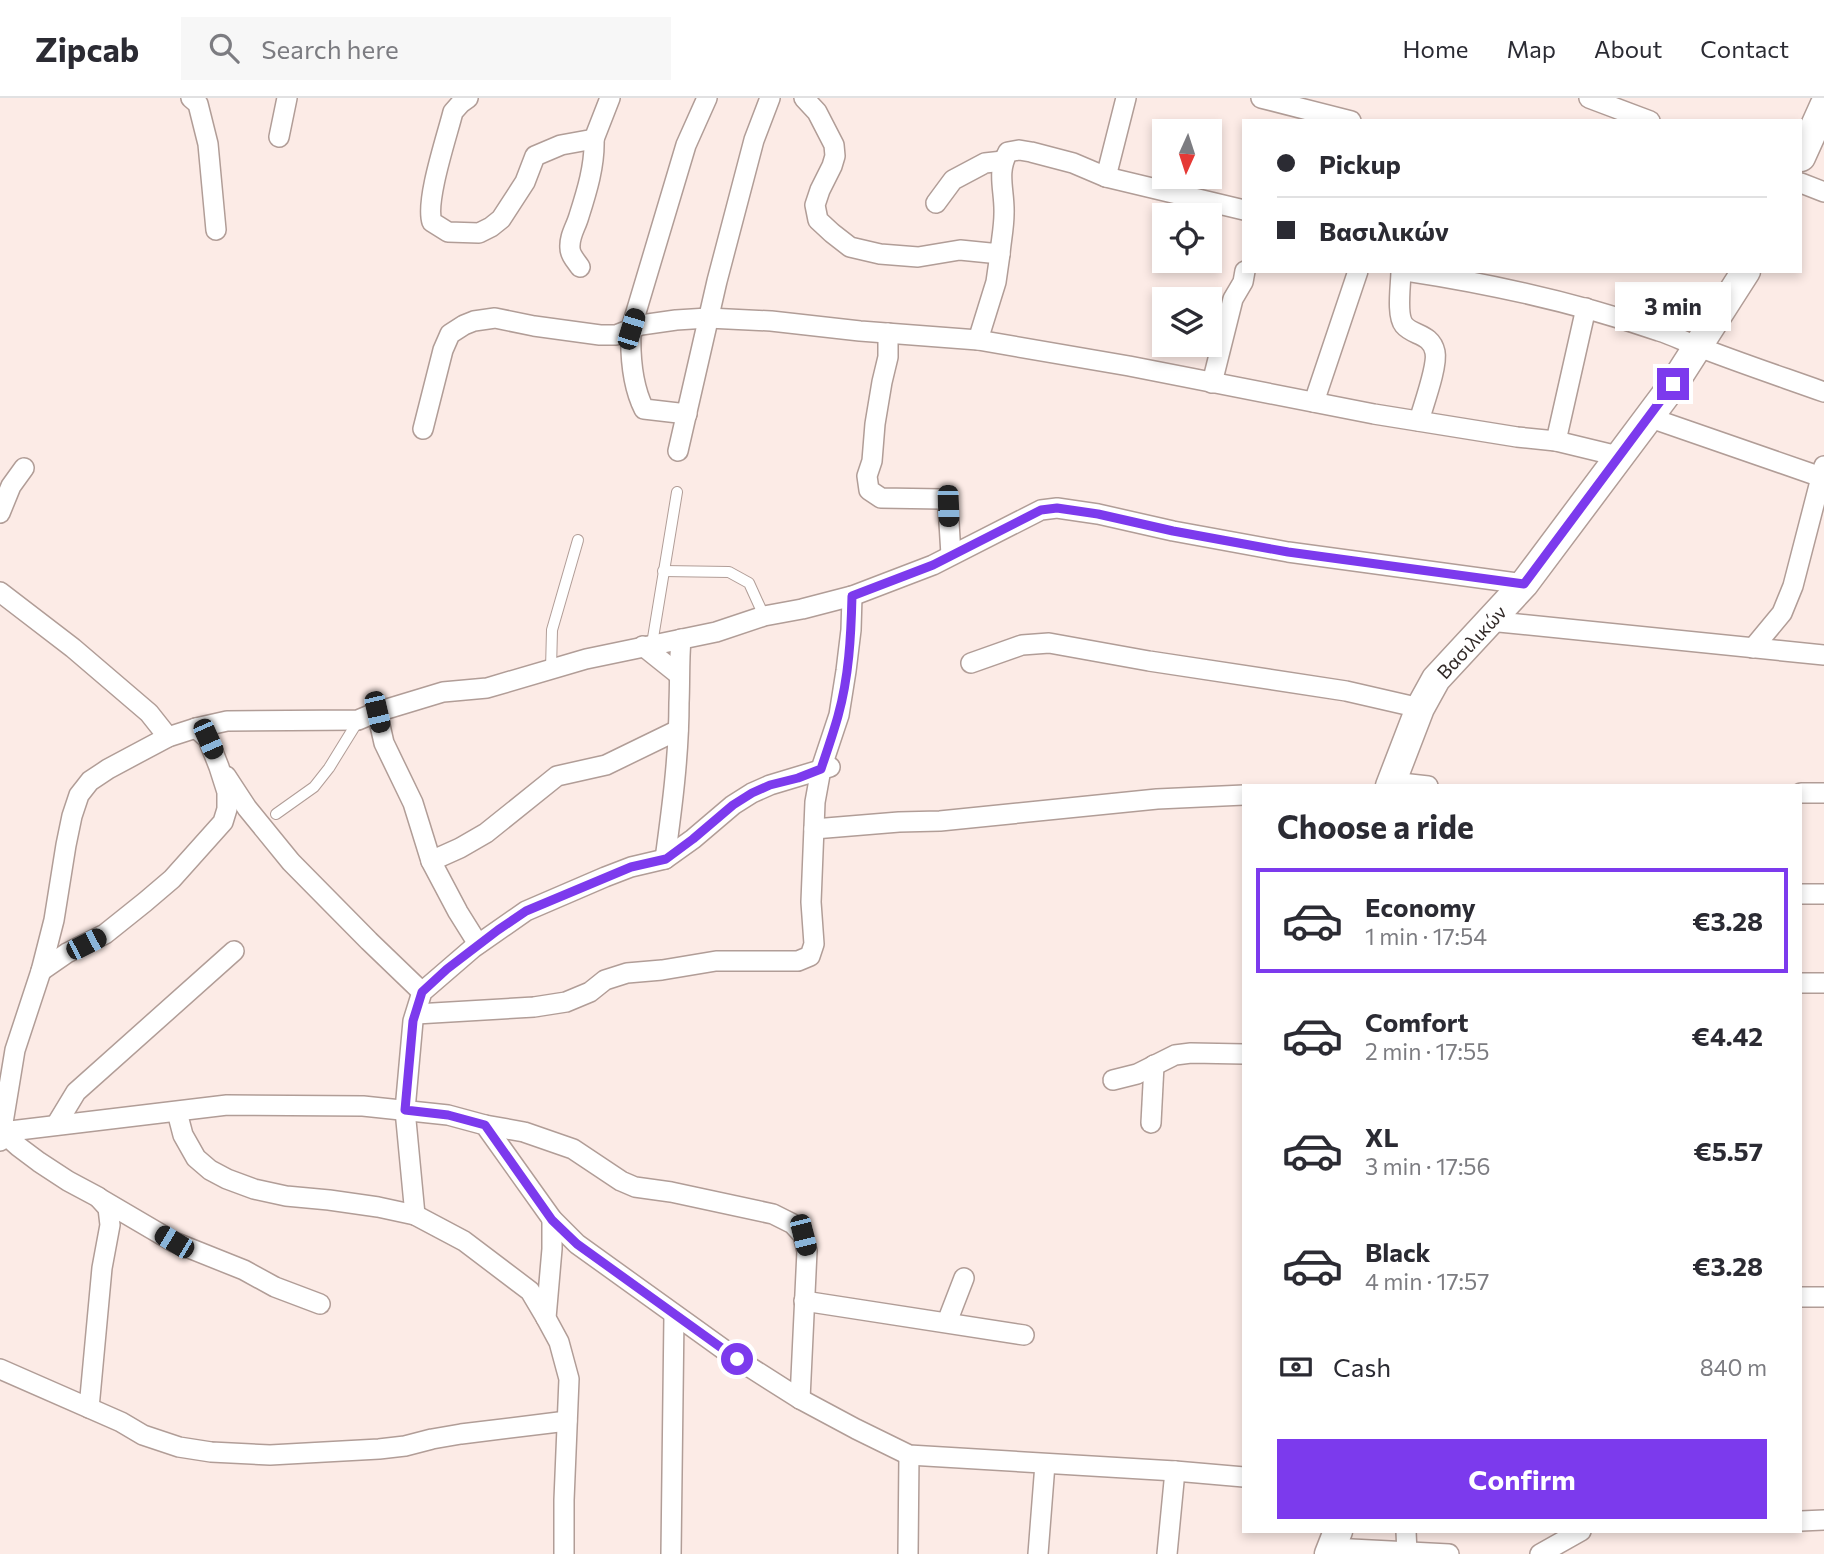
<!DOCTYPE html>
<meta charset="utf-8">
<style>
body{margin:0;font-family:Commissioner,sans-serif;background:#f7f7f7;color:#2b2b33;height:100vh;display:flex;flex-direction:column;font-size:26px;white-space:nowrap}
*{box-sizing:border-box;margin:0}
p{font-size:23px;color:#7c7c81}
.icon{flex:none;width:38px;height:38px;fill:none;stroke:currentColor;stroke-width:2;stroke-linecap:round;stroke-linejoin:round}
.map{position:relative;flex:1;overflow:hidden}
.panel{position:absolute;left:1242px;top:686px;width:560px;height:749px;display:flex;flex-direction:column;background:#fff;border-radius:0px;box-shadow:0 4px 10px #0003}
.panel>*{flex:none}
.hud{position:absolute;left:1242px;top:21px;width:560px;height:154px;border-radius:0px;box-shadow:0 4px 10px #0003;display:grid;align-content:center;height:154px;padding:0 35px;background:#fff}
.needle{width:46px;rotate:183deg}
.controls{position:absolute;left:1152px;top:21px;display:grid;gap:14px}
.controls a{display:grid;place-items:center;width:70px;height:70px;border-radius:0px;background:#fff;box-shadow:0 4px 10px #0003;font-size:35px}
.end{position:absolute;width:32px;height:32px;margin:-16px;border:9px solid #7c3aed;background:#fff;box-shadow:0 0 0 4px #fff}
.from{border-radius:50%}
.bubble{position:absolute;height:49px;border-radius:0px;background:#fff;box-shadow:0 4px 10px #0003;font-size:23px;font-weight:700;line-height:49px;text-align:center}
.car{position:absolute;width:21px;height:42px;margin:-21px -10px;border-radius:9px;box-shadow:0 0 5px 2px #0007;background:linear-gradient(#222 24%,#8ab4d8 0 40%,#222 0 76%,#8ab4d8 0 86%,#222 0)}
.hud b{display:flex;align-items:center;gap:24px;height:66px;font-size:26px}
.hud b+b{border-top:2px solid #e1e1e2}
.hud i{width:18px;height:18px;background:#2b2b33}
ul{padding:0;list-style:none}
li{display:flex;align-items:center;gap:21px;height:105px;margin:0 14px 10px;padding:0 21px;border:4px solid transparent;border-radius:0px}
li div{flex:1}
li b{display:block;font-size:26px}
li em{font-style:normal;font-weight:700}
li.current{border-color:#7c3aed}
li>.icon{width:63px;height:63px;stroke-width:1.5}
h2{padding:0 35px;font-size:32px;line-height:84px}
.pay{display:flex;align-items:center;gap:18px;height:77px;padding:0 35px;font-size:26px}
.pay p{margin-inline-start:auto}
.action{display:flex;gap:14px;margin-top:auto;padding:14px 35px}
.action a{flex:1;height:80px;border-radius:0px;background:#7c3aed;color:#fff;font-size:28px;font-weight:700;line-height:80px;text-align:center}
header{display:flex;align-items:center;gap:42px;box-sizing:border-box;height:98px;padding:0 35px;background:#fff;border-bottom:2px solid #e1e1e2}
header strong{font-size:33px}
nav{display:flex;gap:38px;margin-inline-start:auto;font-size:24px}
.search{width:490px;height:63px;background:#f7f7f7;display:flex;align-items:center;gap:18px;box-sizing:border-box;padding:0 24px;border-radius:0px;color:#7c7c81;font-size:26px}
.map>svg:first-child{display:block}
.lines{fill:none;stroke-linecap:round;stroke-linejoin:round}
.lane-casing{stroke:#b19d97;stroke-width:12}
.street-casing{stroke:#b19d97;stroke-width:22}
.secondary-casing{stroke:#b19d97;stroke-width:31}
.lane{stroke:#fff;stroke-width:10}
.street{stroke:#fff;stroke-width:19}
.secondary{stroke:#fff;stroke-width:28}
.route{stroke:#7c3aed;stroke-width:9}
.labels{text-anchor:middle;dominant-baseline:central;stroke-width:5;stroke-linejoin:round;paint-order:stroke}
.street-label{font-size:19px;fill:#312927;stroke:#fff}
</style>
<header>
<strong>Zipcab</strong>
<div class="search"><svg class="icon" aria-label="search" viewBox="0 0 24 24"><circle cx="10" cy="10" r="6"/><path d="M15 15l6 6"/></svg>Search here</div>
<nav><a>Home</a><a>Map</a><a>About</a><a>Contact</a></nav>
</header>
<div class="map">
<svg width="1824" height="1456" viewBox="0 0 1824 1456">
<rect width="100%" height="100%" fill="#fcebe6"/>
<g class="lines">
<defs>
<g id="lane">
<polyline points="663,473 729,474 749,485 764,518"/>
<polyline points="652,546 677,394"/>
<polyline points="551,571 552,532 578,442"/>
<polyline points="276,716 314,689 329,670 358,623"/>
</g>
<g id="street">
<polyline points="191,0 198,6 208,46 216,132"/>
<path d="M468,0l-7,5 -8,9c-6,24 -28,89 -21,110l16,10 31,1 12,-6 10,-8 24,-37 10,-26 26,-11 33,-6 16,-41"/>
<path d="M804,0l13,14 17,33 1,11 -3,10 -12,24 -5,15 3,15 14,13 18,14 30,7 38,3 42,-7 40,4c1,-13 4,-27 4,-40 1,-23 -8,-41 4,-62l11,-2 12,2 42,11 33,14 20,-79"/>
<polyline points="1261,0 1351,23"/>
<polyline points="1589,0 1650,23"/>
<polyline points="279,39 287,0"/>
<polyline points="1106,79 1244,112"/>
<polyline points="1801,85 1824,94"/>
<polyline points="936,105 953,82 985,65 1003,63"/>
<path d="M580,169c-4,-6 -10,-12 -10,-19 -1,-12 6,-21 9,-32 8,-25 16,-51 15,-77"/>
<path d="M1401,173c0,13 -5,44 3,54 9,11 27,8 31,27 3,14 -12,54 -16,69"/>
<path d="M1406,173c86,13 171,32 253,60 14,4 26,11 40,16 41,16 83,30 125,45"/>
<polyline points="888,235 888,259 882,284 875,326 872,363 867,378 869,392 881,400 942,401 948,408 951,457"/>
<polyline points="978,242 996,184 1000,156"/>
<polyline points="1212,285 1233,201 1243,184 1245,173"/>
<polyline points="1314,304 1358,173"/>
<path d="M687,316l-43,-5c-12,-24 -14,-53 -13,-80l55,-184 21,-47"/>
<polyline points="1648,319 1824,380"/>
<polyline points="423,331 443,252 450,236 464,227 474,223 495,220 534,228 600,237 616,237 641,227 676,222 708,220 771,223 860,233 978,242 1129,268 1374,316 1517,339 1556,343 1618,358"/>
<polyline points="1556,343 1586,210"/>
<polyline points="678,353 717,183 754,42 770,0"/>
<polyline points="0,415 11,388 24,370"/>
<polyline points="0,494 73,550 149,615 168,639"/>
<polyline points="1489,523 1824,557"/>
<polyline points="643,548 678,576"/>
<polyline points="1753,550 1782,515 1793,488 1824,368"/>
<polyline points="971,565 1022,547 1049,545 1149,563 1346,593 1420,610"/>
<polyline points="377,614 384,645 413,705 431,763 458,814 478,846"/>
<polyline points="226,678 247,710 291,764 369,843 422,894"/>
<polyline points="1392,684 1428,688"/>
<polyline points="1801,695 1824,695"/>
<polyline points="814,731 899,724 940,723 1157,701 1244,697"/>
<path d="M665,761c7,-51 14,-104 14,-156 1,-21 0,-42 2,-64"/>
<polyline points="431,763 460,750 486,735 557,678 606,667 678,632"/>
<polyline points="1801,796 1824,796"/>
<polyline points="41,873 67,855 105,836 145,804 172,781 223,724 227,711 227,694 219,669 208,641 196,630"/>
<polyline points="1801,885 1824,885"/>
<polyline points="416,916 534,909 566,904 590,894 605,882 627,875 662,872 716,863 798,863 810,858 814,846 811,804 815,704 821,671 839,617 846,573 851,532 852,498"/>
<polyline points="1113,982 1137,976 1175,957 1191,955 1244,956"/>
<polyline points="177,1014 183,1037 196,1060 210,1072 227,1081 254,1091 286,1098 329,1102 378,1109 415,1117 464,1143 530,1193 546,1220"/>
<polyline points="1151,1025 1154,967"/>
<polyline points="56,1027 76,994 234,853"/>
<polyline points="485,1027 524,1034 573,1051 621,1083 635,1089 671,1094 773,1116 793,1126 803,1137 807,1153 800,1301"/>
<polyline points="0,1032 19,1049 39,1064 68,1083 98,1099 108,1110 110,1127 102,1170 89,1310"/>
<polyline points="2,1034 227,1007 363,1008 448,1017 485,1027 552,1121 577,1146 737,1261 800,1301 856,1331 909,1357 1175,1373 1244,1379"/>
<polyline points="0,1043 15,952 41,873 54,822 66,747 72,718 79,697 90,683 108,671 168,639 196,630 227,623 358,622 377,614 443,594 487,590 586,561 716,534 764,518 802,511 852,498 933,467 1041,412 1057,410 1098,416 1173,433 1288,454 1524,486"/>
<polyline points="99,1100 174,1144 244,1172 275,1189 320,1206"/>
<polyline points="415,1117 405,1012 413,923 422,894 473,850 526,813 605,779 631,769 665,761 693,741 733,707 752,695 770,687 830,669"/>
<polyline points="552,1121 552,1151 546,1220 559,1244 569,1281 564,1402 564,1456"/>
<polyline points="1801,1199 1824,1199"/>
<polyline points="804,1203 1024,1237"/>
<polyline points="947,1224 964,1180"/>
<polyline points="0,1271 121,1324 143,1337 179,1349 211,1354 270,1357 379,1351 405,1348 432,1341 461,1336 567,1323"/>
<polyline points="1801,1423 1824,1422"/>
<polyline points="1406,1433 1407,1456"/>
<polyline points="1332,1450 1449,1456"/>
<polyline points="671,1456 674,1217"/>
<polyline points="908,1456 909,1357"/>
<polyline points="1038,1456 1045,1366"/>
<polyline points="1167,1456 1175,1373"/>
<polyline points="1540,1456 1581,1433"/>
</g>
<g id="secondary">
<polyline points="1801,59 1824,8"/>
<path id="s1" d="M1390,688l30,-78 16,-29 88,-95 149,-199 73,-114"/>
<polyline points="1329,1456 1338,1433"/>
</g>
</defs>
<!-- lane casing -->
<use href="#lane" class="lane-casing"/>
<!-- street casing -->
<use href="#street" class="street-casing"/>
<!-- secondary casing -->
<use href="#secondary" class="secondary-casing"/>
<!-- lane -->
<use href="#lane" class="lane"/>
<!-- street -->
<use href="#street" class="street"/>
<!-- secondary -->
<use href="#secondary" class="secondary"/>
</g>
<g class="lines">
<!-- route -->
<path class="route" d="M737,1261l-160,-115 -25,-24 -67,-95 -37,-10 -43,-5 8,-89 9,-29 25,-23 51,-39 28,-19 105,-44 35,-8 27,-20 40,-34 19,-12 18,-8 28,-7 23,-9c6,-18 12,-35 17,-53 11,-39 13,-80 14,-120l81,-31 108,-55 16,-2 41,6 75,17 115,21 236,32 149,-200"/>
</g>
<g class="labels">
<!-- street labels -->
<g class="street-label">
<text stroke="none"><textPath href="#s1" startOffset="168">Βασιλικών</textPath></text>
</g>
</g>
</svg>
<div class="controls">
<a><svg class="needle" viewBox="-14 -14 28 28"><path d="M0-13l5 13h-10z" fill="#e53935"/><path d="M0 13l5-13h-10z" fill="#7c7c81"/></svg></a>
<a><svg class="icon" aria-label="locate" viewBox="0 0 24 24"><circle cx="12" cy="12" r="6"/><path d="M12 2v4M12 18v4M2 12h4M18 12h4"/></svg></a>
<a><svg class="icon" aria-label="layers" viewBox="0 0 24 24"><path d="M12 4l9 5-9 5-9-5zM3 14l9 5 9-5"/></svg></a>
</div>
<i class="end from" style="left:737px;top:1261px"></i>
<i class="end" style="left:1673px;top:286px"></i>
<div class="bubble" style="left:1615px;top:184px;width:116px">3 min</div>
<i class="car" style="left:631px;top:231px;rotate:17deg"></i>
<i class="car" style="left:948px;top:408px;rotate:178deg"></i>
<i class="car" style="left:377px;top:614px;rotate:167deg"></i>
<i class="car" style="left:208px;top:641px;rotate:156deg"></i>
<i class="car" style="left:86px;top:846px;rotate:63deg"></i>
<i class="car" style="left:803px;top:1137px;rotate:166deg"></i>
<i class="car" style="left:174px;top:1144px;rotate:301deg"></i>
<div class="hud">
<b><i class="from"></i>Pickup</b>
<b><i></i>Βασιλικών</b>
</div>
<section class="panel">
<h2>Choose a ride</h2>
<ul>
<li class="current"><svg class="icon" aria-label="car" viewBox="0 0 24 24"><path d="M5 17H2v-5l4-1 3-4h7l3 4 3 1v5h-3M9 17h6M6 11h13"/><circle cx="7" cy="17" r="2"/><circle cx="17" cy="17" r="2"/></svg><div><b>Economy</b><p>1 min · 17:54</p></div><em>€3.28</em></li>
<li><svg class="icon" aria-label="car" viewBox="0 0 24 24"><path d="M5 17H2v-5l4-1 3-4h7l3 4 3 1v5h-3M9 17h6M6 11h13"/><circle cx="7" cy="17" r="2"/><circle cx="17" cy="17" r="2"/></svg><div><b>Comfort</b><p>2 min · 17:55</p></div><em>€4.42</em></li>
<li><svg class="icon" aria-label="car" viewBox="0 0 24 24"><path d="M5 17H2v-5l4-1 3-4h7l3 4 3 1v5h-3M9 17h6M6 11h13"/><circle cx="7" cy="17" r="2"/><circle cx="17" cy="17" r="2"/></svg><div><b>XL</b><p>3 min · 17:56</p></div><em>€5.57</em></li>
<li><svg class="icon" aria-label="car" viewBox="0 0 24 24"><path d="M5 17H2v-5l4-1 3-4h7l3 4 3 1v5h-3M9 17h6M6 11h13"/><circle cx="7" cy="17" r="2"/><circle cx="17" cy="17" r="2"/></svg><div><b>Black</b><p>4 min · 17:57</p></div><em>€3.28</em></li>
</ul>
<div class="pay"><svg class="icon" aria-label="cash" viewBox="0 0 24 24"><path d="M3 7h18v10H3z"/><circle cx="12" cy="12" r="2"/></svg>Cash<p>840 m</p></div>
<div class="action"><a>Confirm</a></div>
</section>
</div>
